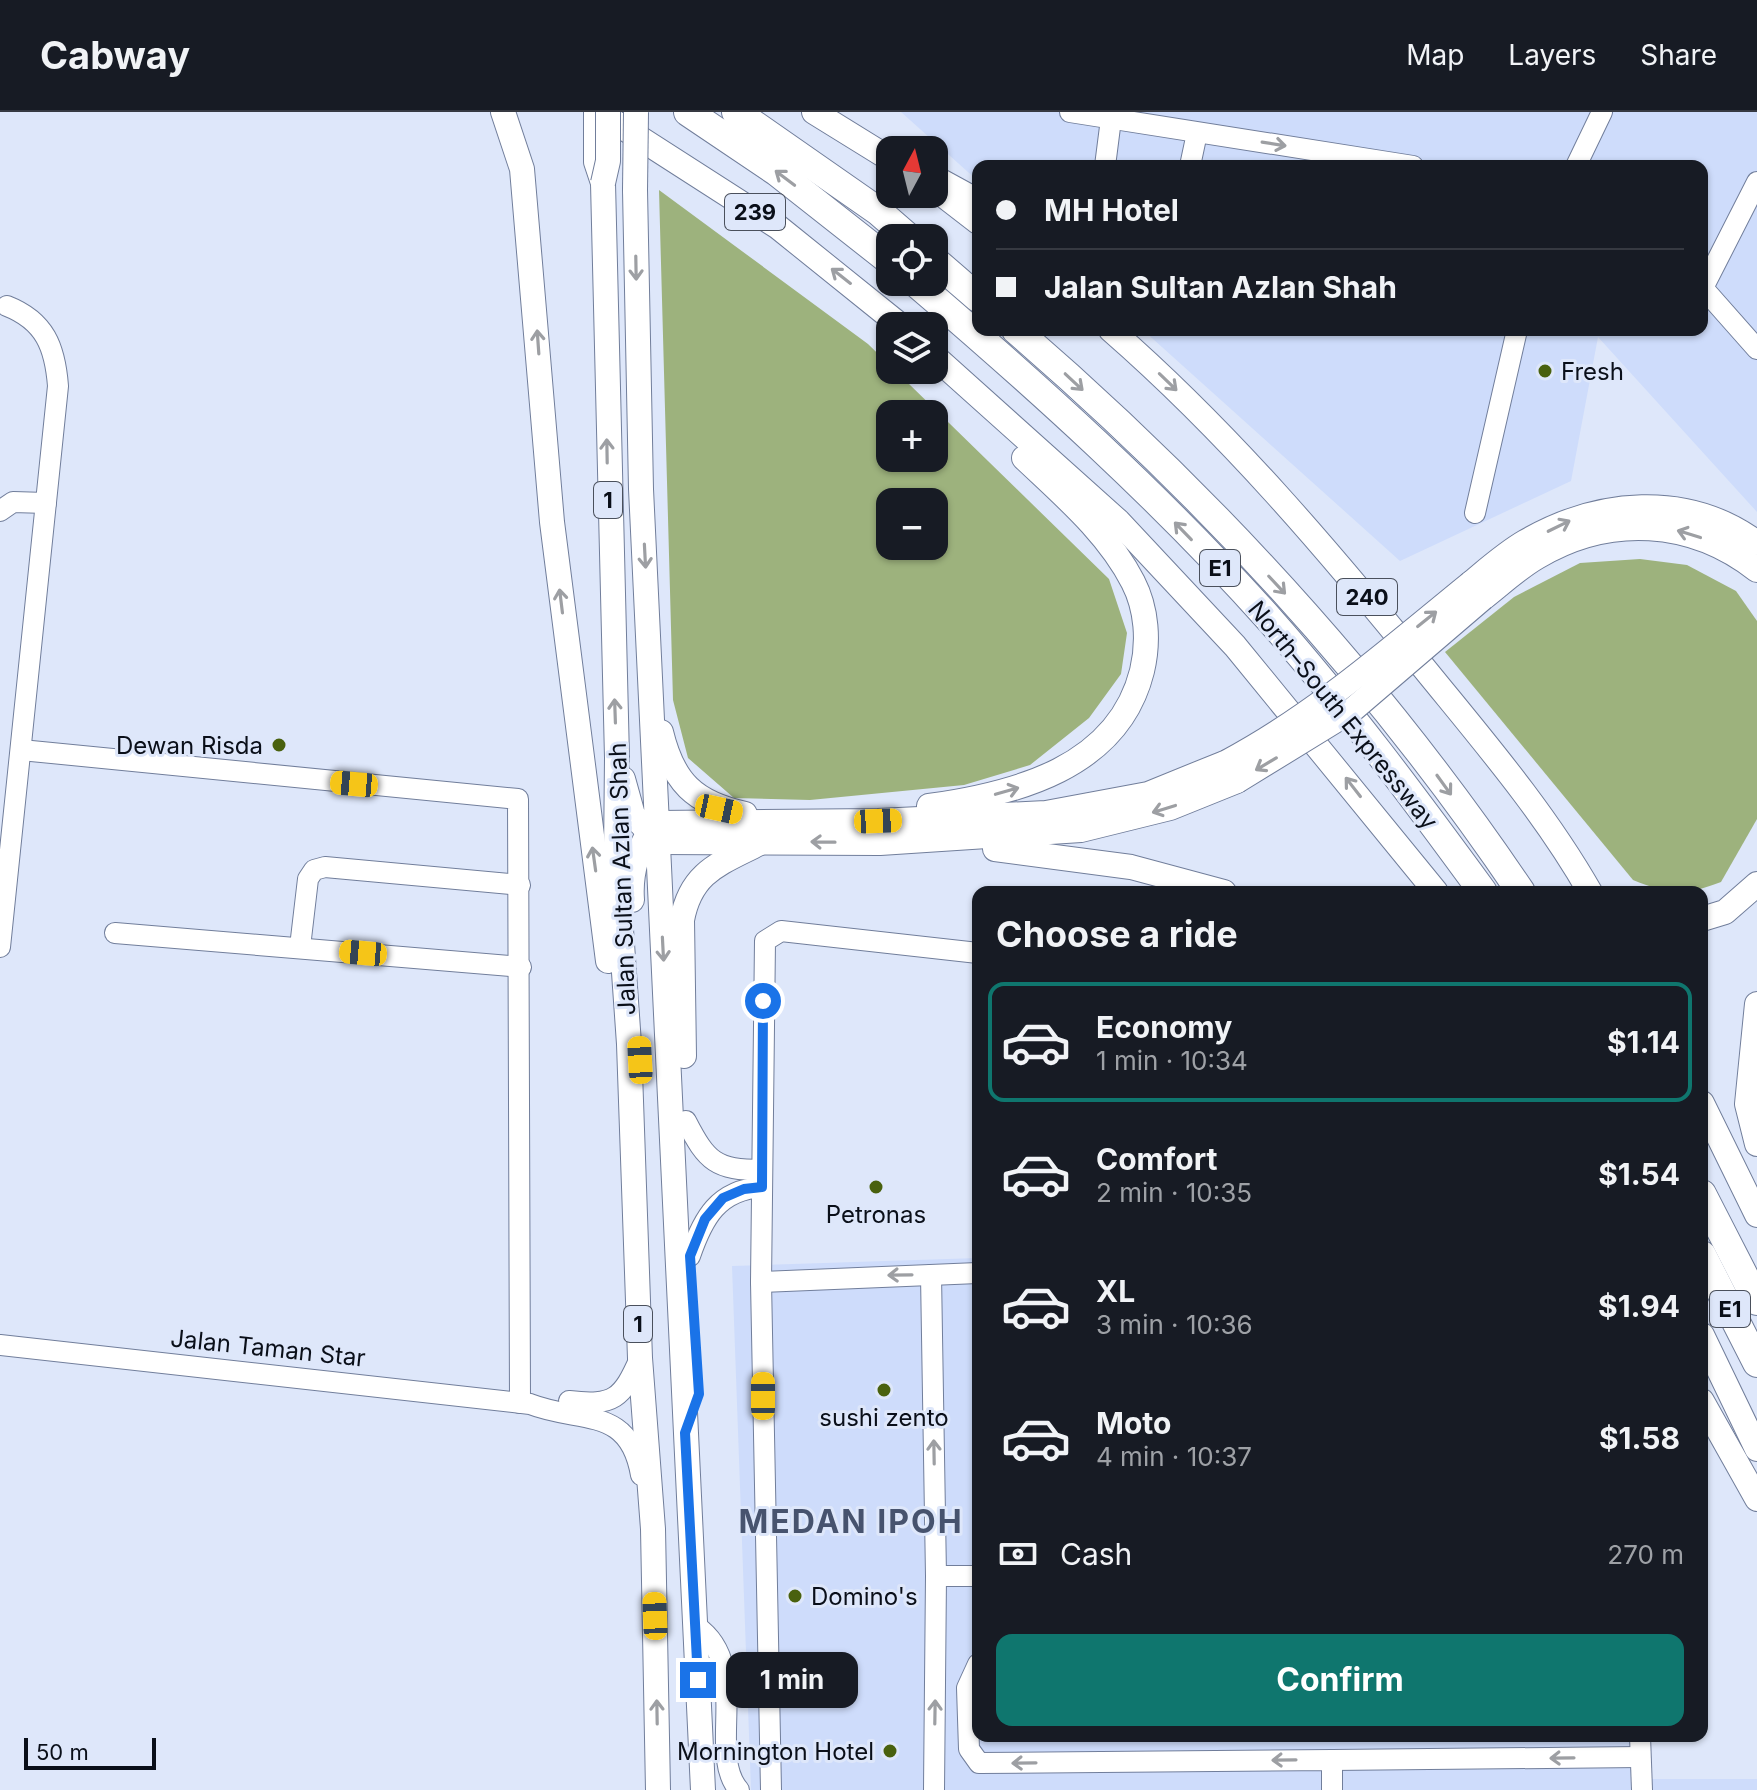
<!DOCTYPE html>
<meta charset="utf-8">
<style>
body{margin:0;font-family:Inter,sans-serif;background:#242831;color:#f1f3f6;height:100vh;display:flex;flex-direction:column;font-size:30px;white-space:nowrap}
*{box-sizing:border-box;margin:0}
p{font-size:26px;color:#9ea1a6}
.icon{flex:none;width:44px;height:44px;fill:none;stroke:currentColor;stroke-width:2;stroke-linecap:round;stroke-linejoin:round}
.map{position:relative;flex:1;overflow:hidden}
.drawer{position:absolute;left:972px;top:774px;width:736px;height:856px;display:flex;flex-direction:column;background:#171b24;border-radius:16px;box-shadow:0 2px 6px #0004}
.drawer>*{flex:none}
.guide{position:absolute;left:972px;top:48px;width:736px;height:176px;border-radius:16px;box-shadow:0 2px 6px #0004;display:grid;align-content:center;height:176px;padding:0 24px;background:#171b24}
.needle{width:52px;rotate:7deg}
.buttons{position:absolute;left:876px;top:24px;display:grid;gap:16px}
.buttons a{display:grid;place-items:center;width:72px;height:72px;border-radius:16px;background:#171b24;box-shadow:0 2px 6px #0004;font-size:40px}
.scale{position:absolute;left:24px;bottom:20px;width:132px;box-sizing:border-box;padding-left:8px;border:4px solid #0a0f19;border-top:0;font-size:22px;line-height:28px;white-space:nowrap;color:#0a0f19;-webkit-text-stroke:6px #dee7fa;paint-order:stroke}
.end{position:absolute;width:36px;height:36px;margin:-18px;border:10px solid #1a73e8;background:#fff;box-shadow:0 0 0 4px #fff}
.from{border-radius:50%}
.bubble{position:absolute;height:56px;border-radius:16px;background:#171b24;box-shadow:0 2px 6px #0004;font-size:26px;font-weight:700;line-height:56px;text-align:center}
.car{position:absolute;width:24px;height:48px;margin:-24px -12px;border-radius:10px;box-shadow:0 0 6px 2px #0007;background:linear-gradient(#f5c518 24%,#345 0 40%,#f5c518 0 76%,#345 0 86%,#f5c518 0)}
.guide b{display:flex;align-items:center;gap:28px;height:76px;font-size:30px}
.guide b+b{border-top:2px solid #363941}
.guide i{width:20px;height:20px;background:#f1f3f6}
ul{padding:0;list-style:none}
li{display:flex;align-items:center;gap:24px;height:120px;margin:0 16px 12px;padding:0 8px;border:4px solid transparent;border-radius:16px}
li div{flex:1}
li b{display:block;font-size:30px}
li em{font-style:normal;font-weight:700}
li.on{border-color:#0f766e}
li>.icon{width:72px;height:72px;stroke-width:1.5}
h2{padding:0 24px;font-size:36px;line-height:96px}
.pay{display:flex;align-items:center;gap:20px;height:88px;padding:0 24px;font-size:30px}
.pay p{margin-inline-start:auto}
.action{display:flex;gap:16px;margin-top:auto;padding:16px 24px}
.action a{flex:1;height:92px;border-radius:16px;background:#0f766e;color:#fff;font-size:32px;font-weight:700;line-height:92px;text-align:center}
header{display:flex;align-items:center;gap:48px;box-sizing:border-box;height:112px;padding:0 40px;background:#171b24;border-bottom:2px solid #363941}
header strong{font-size:38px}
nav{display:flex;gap:44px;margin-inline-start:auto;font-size:28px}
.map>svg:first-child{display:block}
.built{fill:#cedcfb}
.forest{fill:#9db27d;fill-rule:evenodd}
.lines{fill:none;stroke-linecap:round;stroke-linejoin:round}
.minor-casing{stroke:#717e9b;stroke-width:22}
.major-casing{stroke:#717e9b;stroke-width:26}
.highway-casing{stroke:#717e9b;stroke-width:30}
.minor{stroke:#fff;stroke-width:20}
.major{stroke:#fff;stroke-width:24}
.highway{stroke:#fff;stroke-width:28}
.major-bridge-casing{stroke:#717e9b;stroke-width:26;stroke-linecap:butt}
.major-bridge{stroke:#fff;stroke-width:24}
.oneway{stroke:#9d9fa3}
.route{stroke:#1a73e8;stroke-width:10}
.poi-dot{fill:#49610e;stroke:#dee7fa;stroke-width:3}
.labels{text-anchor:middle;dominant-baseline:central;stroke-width:6;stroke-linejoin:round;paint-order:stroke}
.shield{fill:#dee7fa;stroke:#4a505c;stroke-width:2}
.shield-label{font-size:22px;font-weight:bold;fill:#0a0f19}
.poi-label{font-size:24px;fill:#0a0f19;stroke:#dee7fa;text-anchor:start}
.street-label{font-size:24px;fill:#0a0f19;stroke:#dee7fa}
.district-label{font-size:32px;font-weight:bold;letter-spacing:2px;fill:#47536e;stroke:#dee7fa}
</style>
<header>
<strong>Cabway</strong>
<nav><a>Map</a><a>Layers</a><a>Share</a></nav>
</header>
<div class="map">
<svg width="1757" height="1678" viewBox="0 0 1757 1678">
<rect width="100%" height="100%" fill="#dee7fa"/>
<!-- built -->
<g class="built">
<polygon points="901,0 1757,0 1757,400 1598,225 1571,369 1400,449 1143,218 1702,218 1702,54 978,54 978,69"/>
<polygon points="978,1146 978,1624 1647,1624 1648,1667 1757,1667 1757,1678 751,1678 732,1154"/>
</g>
<!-- forest -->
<g class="forest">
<path d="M659,78l209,154 241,235 18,54 -6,41 -32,44 -59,47 -66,20 -154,15 -76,-2 -46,-40 -15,-58zM890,302h44v44h-44zM890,390h44v44h-44z"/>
<path d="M1640,447l47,6 49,26 21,30v198l-36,63c-37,14 -53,12 -88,-2l-188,-228 69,-55 66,-34z"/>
</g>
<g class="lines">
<defs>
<g id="minor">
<polyline points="1070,0 1413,54"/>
<polyline points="1105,54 1111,7"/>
<polyline points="1190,54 1197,21"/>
<polyline points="1576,54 1602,0"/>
<polyline points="934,63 978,87"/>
<polyline points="1757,70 1703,176 1757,237"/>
<polyline points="0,399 13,390 46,391"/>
<polyline points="1475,401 1517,218"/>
<polyline points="21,638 518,687 520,1291"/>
<polyline points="115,821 521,855"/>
<path d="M0,835l58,-561c-3,-39 -13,-65 -51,-80"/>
<polyline points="300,835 308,767 314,758 325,755 520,773"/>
<path d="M686,1009c21,41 30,49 76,49"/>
<path d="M690,1144c13,-38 28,-66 72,-69"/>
<polyline points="931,1163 936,1464 934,1678"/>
<polyline points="761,1170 978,1161"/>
<path d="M0,1233l530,59c51,20 99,1 111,71"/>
<path d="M569,1289c45,5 53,-2 71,-43"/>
<polyline points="936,1464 978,1464"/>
<path d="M696,1514c57,39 10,127 43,164"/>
<polyline points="978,1552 967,1576 969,1637 979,1651 1332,1648 1332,1678"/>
<polyline points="1640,1624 1642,1678"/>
<polyline points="1332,1648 1640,1645"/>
<polyline points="771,1678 761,1170 765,829 781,819 978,841"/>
</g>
<g id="major">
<polyline points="503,0 522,57 552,410 608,849"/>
<polyline points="596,0 596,50 603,71 617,646 616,746 629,932 640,1246 653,1417 658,1678"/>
<polyline points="599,0 778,115 901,214"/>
<polyline points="814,0 890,47"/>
<polyline points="934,76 978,110"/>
<polyline points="635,78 641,377 703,1678"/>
<path d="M1111,218c118,103 218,221 317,343 57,70 117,140 162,219"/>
<polyline points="934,244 1118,409 1235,534 1436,780"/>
<path d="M1471,471c17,-14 35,-30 54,-41 72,-42 162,-51 232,1"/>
<path d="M1483,486c18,-14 35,-30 54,-41 72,-43 155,-38 220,13"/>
<path d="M661,620c12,50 33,71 84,82"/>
<polyline points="623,667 633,703 658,730 880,731 1081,718 1170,696 1237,669"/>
<path d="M929,694c86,-12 189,-38 213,-135 7,-29 5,-62 -9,-89 -25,-49 -70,-87 -109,-124"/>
<polyline points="995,737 1131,755 1224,780"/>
<path d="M632,788c-2,-28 6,-56 25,-77l221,-2 168,-8 102,-19 79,-32"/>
<polyline points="1702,807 1725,800 1757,772"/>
<polyline points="1757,892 1747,992 1757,1032"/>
<path d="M684,944l-2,-136c9,-48 37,-56 76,-76"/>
<polyline points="1702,991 1757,1103"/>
<polyline points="1702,1223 1757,1337"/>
<polyline points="1702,1289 1757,1387"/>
</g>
<g id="highway">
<polyline points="688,0 777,60 890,149"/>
<polyline points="736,0 878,99 909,126"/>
<polyline points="934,148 978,186"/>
<path d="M915,170c124,106 246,216 355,338 76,86 145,179 213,272"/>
<path d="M1016,218c190,164 364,353 505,562"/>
<polyline points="1702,1082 1757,1189"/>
<polyline points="1702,1143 1757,1251"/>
</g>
</defs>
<!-- minor casing -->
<use href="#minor" class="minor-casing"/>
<!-- major casing -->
<use href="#major" class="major-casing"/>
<!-- highway casing -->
<use href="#highway" class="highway-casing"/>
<!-- minor -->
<use href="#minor" class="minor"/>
<!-- major -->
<use href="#major" class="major"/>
<!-- highway -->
<use href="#highway" class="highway"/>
<defs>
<g id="major-bridge">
<polyline points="603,71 608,49 608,0"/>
<polyline points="635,78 636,0"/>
<path d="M1227,650c90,-48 165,-115 244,-179"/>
<polyline points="1237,669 1351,599 1483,486"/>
</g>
</defs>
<!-- major-bridge casing -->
<use href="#major-bridge" class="major-bridge-casing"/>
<!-- major-bridge -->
<use href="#major-bridge" class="major-bridge"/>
</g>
<!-- one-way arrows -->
<defs><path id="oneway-shaft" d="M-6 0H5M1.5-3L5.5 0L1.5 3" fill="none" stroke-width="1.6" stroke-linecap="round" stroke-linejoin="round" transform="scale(2)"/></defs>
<g class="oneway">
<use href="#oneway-shaft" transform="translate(1274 32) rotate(9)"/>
<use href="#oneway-shaft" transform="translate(785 66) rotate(-143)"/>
<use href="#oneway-shaft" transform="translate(636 156) rotate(89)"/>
<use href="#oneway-shaft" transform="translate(841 164) rotate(-142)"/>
<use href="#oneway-shaft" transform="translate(538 230) rotate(-94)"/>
<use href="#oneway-shaft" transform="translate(1074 270) rotate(43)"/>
<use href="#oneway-shaft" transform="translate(1168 270) rotate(44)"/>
<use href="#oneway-shaft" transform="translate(607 339) rotate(-91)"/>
<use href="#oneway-shaft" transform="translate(1559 414) rotate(-26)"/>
<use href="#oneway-shaft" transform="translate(1183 419) rotate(-134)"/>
<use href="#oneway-shaft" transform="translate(1689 422) rotate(-163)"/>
<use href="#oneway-shaft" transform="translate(645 444) rotate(87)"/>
<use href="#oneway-shaft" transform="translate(1277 473) rotate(47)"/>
<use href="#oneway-shaft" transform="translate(561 489) rotate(-97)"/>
<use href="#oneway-shaft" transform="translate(1427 507) rotate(-39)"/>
<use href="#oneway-shaft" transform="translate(615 599) rotate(-92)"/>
<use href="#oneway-shaft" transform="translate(1266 652) rotate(149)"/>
<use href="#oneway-shaft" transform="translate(1444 673) rotate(54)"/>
<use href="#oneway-shaft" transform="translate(1353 675) rotate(-128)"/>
<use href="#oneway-shaft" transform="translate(1007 679) rotate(-16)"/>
<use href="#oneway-shaft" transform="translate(1164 697) rotate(163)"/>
<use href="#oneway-shaft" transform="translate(823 730) rotate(-179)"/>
<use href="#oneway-shaft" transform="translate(594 747) rotate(-98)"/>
<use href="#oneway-shaft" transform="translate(663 837) rotate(87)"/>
<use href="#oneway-shaft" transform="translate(900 1163) rotate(179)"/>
<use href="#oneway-shaft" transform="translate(934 1340) rotate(-91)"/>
<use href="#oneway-shaft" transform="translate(657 1600) rotate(-91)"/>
<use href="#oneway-shaft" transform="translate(935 1600) rotate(-89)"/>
<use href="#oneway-shaft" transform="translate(1562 1646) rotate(179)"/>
<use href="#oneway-shaft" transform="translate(1284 1648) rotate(179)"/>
<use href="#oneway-shaft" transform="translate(1024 1651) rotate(179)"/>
</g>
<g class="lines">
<!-- route -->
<polyline class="route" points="698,1568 685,1321 699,1282 690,1144 705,1107 723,1086 744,1077 762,1075 763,889"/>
</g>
<!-- markers -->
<g class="poi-dot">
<circle cx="1545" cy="259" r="8"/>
<circle cx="279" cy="633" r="8"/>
<circle cx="876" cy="1075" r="8"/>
<circle cx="884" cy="1278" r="8"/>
<circle cx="795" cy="1484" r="8"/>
<circle cx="890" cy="1639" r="8"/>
</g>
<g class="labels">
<!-- shield labels -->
<g class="shield">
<rect x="725" y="82" width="60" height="36" rx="6"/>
<rect x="594" y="370" width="28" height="36" rx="6"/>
<rect x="1200" y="438" width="40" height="36" rx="6"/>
<rect x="1337" y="467" width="60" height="36" rx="6"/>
<rect x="1710" y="1179" width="40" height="36" rx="6"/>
<rect x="624" y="1194" width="28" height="36" rx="6"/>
</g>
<g class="shield-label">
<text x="755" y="100">239</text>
<text x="608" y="388">1</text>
<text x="1220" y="456">E1</text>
<text x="1367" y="485">240</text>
<text x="1730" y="1197">E1</text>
<text x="638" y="1212">1</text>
</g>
<!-- poi labels -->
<g class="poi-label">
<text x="1561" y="259">Fresh</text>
<text x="263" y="633" text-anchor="end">Dewan Risda</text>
<text x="876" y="1102" text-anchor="middle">Petronas</text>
<text x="884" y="1305" text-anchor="middle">sushi zento</text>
<text x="811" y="1484">Domino's</text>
<text x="874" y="1639" text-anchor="end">Mornington Hotel</text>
</g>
<!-- street labels -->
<g class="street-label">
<text transform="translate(1343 603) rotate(51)">North–South Expressway</text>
<text transform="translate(622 767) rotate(-92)">Jalan Sultan Azlan Shah</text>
<text transform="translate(268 1236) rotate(6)">Jalan Taman Star</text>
</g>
<!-- district labels -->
<g class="district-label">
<text x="851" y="1409">MEDAN IPOH</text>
</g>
</g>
</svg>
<div class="buttons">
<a><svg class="needle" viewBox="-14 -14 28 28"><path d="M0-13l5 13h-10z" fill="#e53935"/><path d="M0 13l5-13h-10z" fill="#9ea1a6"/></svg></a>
<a><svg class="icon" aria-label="locate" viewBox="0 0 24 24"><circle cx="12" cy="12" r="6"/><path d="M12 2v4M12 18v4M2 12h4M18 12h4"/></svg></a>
<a><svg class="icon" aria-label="layers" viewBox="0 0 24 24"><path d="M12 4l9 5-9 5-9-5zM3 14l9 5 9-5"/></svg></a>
<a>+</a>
<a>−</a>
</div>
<div class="scale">50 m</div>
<i class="end from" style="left:763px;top:889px"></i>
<i class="end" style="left:698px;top:1568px"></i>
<div class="bubble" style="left:726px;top:1540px;width:132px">1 min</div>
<i class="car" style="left:354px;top:672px;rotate:275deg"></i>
<i class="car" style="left:719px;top:697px;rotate:102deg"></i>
<i class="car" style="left:878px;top:709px;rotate:88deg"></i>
<i class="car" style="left:363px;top:841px;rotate:275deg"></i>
<i class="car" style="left:640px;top:948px;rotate:357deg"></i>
<i class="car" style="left:763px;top:1284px;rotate:0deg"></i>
<i class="car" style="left:655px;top:1504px;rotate:358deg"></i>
<div class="guide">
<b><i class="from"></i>MH Hotel</b>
<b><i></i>Jalan Sultan Azlan Shah</b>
</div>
<section class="drawer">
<h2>Choose a ride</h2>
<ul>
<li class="on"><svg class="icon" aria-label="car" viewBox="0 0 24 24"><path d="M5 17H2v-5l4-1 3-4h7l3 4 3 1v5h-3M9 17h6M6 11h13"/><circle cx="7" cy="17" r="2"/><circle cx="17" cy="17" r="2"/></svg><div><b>Economy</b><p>1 min · 10:34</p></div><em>$1.14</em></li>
<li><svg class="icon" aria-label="car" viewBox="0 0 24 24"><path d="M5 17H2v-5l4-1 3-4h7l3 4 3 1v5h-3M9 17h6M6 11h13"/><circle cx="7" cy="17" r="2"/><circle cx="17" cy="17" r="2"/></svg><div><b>Comfort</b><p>2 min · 10:35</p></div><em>$1.54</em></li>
<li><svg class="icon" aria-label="car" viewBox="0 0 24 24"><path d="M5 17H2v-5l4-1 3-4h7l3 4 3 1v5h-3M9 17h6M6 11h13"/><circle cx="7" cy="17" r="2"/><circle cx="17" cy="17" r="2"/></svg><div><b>XL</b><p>3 min · 10:36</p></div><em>$1.94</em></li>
<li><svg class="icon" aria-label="car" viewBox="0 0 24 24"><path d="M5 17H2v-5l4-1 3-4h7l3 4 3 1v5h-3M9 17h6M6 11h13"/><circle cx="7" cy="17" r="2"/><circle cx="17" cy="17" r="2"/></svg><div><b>Moto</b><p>4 min · 10:37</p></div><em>$1.58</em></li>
</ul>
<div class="pay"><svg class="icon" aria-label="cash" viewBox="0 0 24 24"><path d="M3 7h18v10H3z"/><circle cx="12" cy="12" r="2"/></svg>Cash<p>270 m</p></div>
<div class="action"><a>Confirm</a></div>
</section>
</div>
